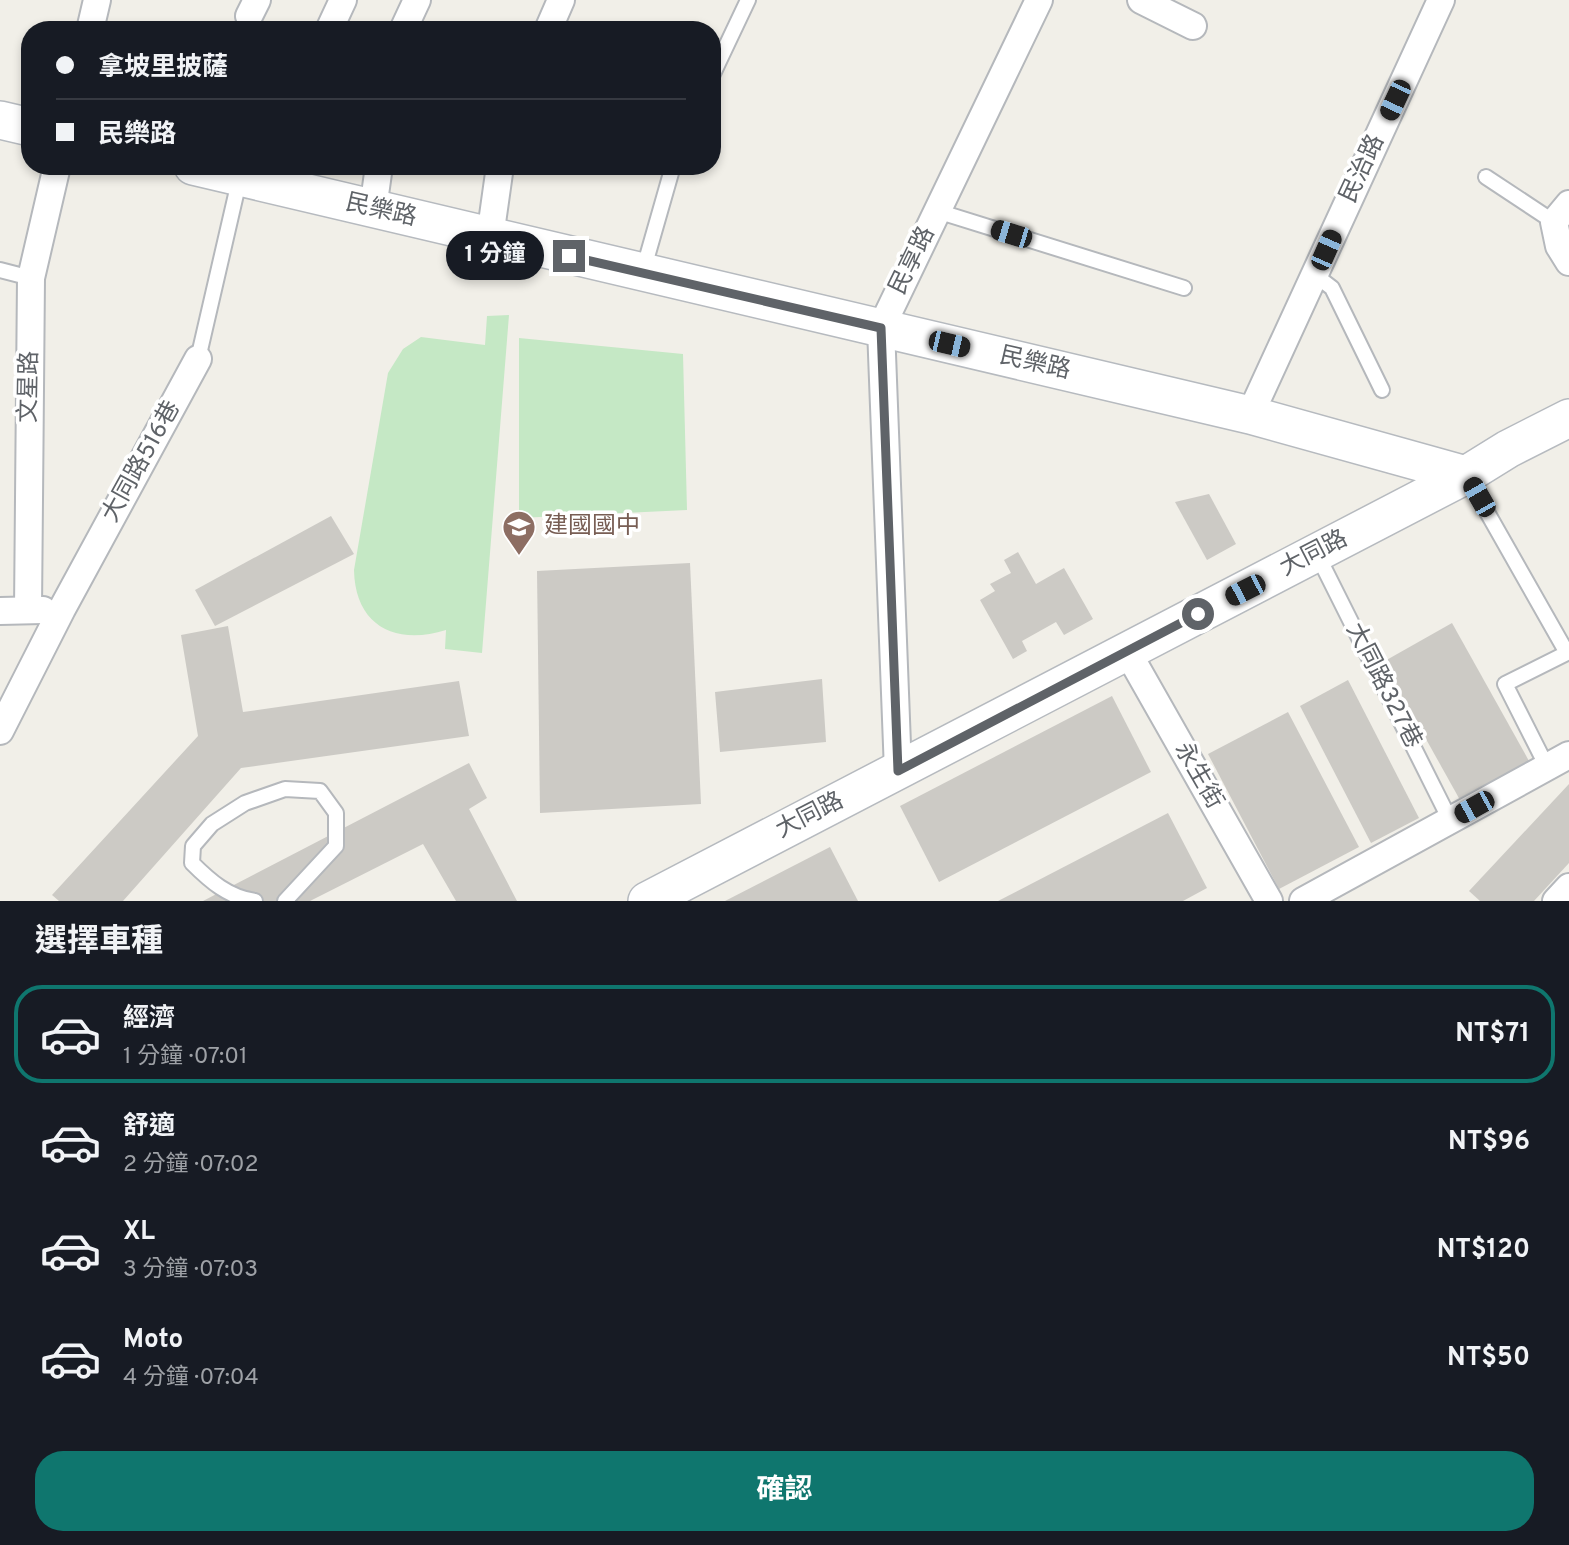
<!DOCTYPE html>
<html lang="zh-TW">
<meta charset="utf-8">
<style>
body{margin:0;font-family:Overpass,"Noto Sans TC",sans-serif;background:#242831;color:#f1f3f6;height:100vh;display:flex;flex-direction:column;font-size:26px;white-space:nowrap}
*{box-sizing:border-box;margin:0}
p{font-size:23px;color:#9ea1a6}
.icon{flex:none;width:38px;height:38px;fill:none;stroke:currentColor;stroke-width:2;stroke-linecap:round;stroke-linejoin:round}
.map{position:relative;height:901px;overflow:hidden}
.side{display:flex;flex-direction:column;background:#171b24;flex:1}
.side>*{flex:none}
.banner{position:absolute;left:21px;top:21px;width:700px;height:154px;border-radius:28px;box-shadow:0 4px 10px #0003;display:grid;align-content:center;height:154px;padding:0 35px;background:#171b24}
.end{position:absolute;width:32px;height:32px;margin:-16px;border:9px solid #5f6368;background:#fff;box-shadow:0 0 0 4px #fff}
.from{border-radius:50%}
.bubble{position:absolute;height:49px;border-radius:24px;background:#171b24;box-shadow:0 4px 10px #0003;font-size:23px;font-weight:700;line-height:49px;text-align:center}
.car{position:absolute;width:21px;height:42px;margin:-21px -10px;border-radius:9px;box-shadow:0 0 5px 2px #0007;background:linear-gradient(#222 24%,#8ab4d8 0 40%,#222 0 76%,#8ab4d8 0 86%,#222 0)}
.banner b{display:flex;align-items:center;gap:24px;height:66px;font-size:26px}
.banner b+b{border-top:2px solid #363941}
.banner i{width:18px;height:18px;background:#f1f3f6}
ul{padding:0;list-style:none}
li{display:flex;align-items:center;gap:21px;height:98px;margin:0 14px 10px;padding:0 21px;border:4px solid transparent;border-radius:28px}
li div{flex:1}
li b{display:block;font-size:26px}
li em{font-style:normal;font-weight:700}
li.active{border-color:#0f766e}
li>.icon{width:63px;height:63px;stroke-width:1.5}
h2{padding:0 35px;font-size:32px;line-height:84px}
.cta{display:flex;gap:14px;margin-top:auto;padding:14px 35px}
.cta a{flex:1;height:80px;border-radius:28px;background:#0f766e;color:#fff;font-size:28px;font-weight:700;line-height:80px;text-align:center}
.map>svg:first-child{display:block}
.green{fill:#c5e8c5}
.building{fill:#cccac5}
.lines{fill:none;stroke-linecap:round;stroke-linejoin:round}
.lane-casing{stroke:#b5b8bc;stroke-width:18}
.street-casing{stroke:#b5b8bc;stroke-width:30}
.secondary-casing{stroke:#b6babf;stroke-width:40}
.lane{stroke:#fff;stroke-width:14}
.street{stroke:#fff;stroke-width:26}
.secondary{stroke:#fff;stroke-width:37}
.route{stroke:#5f6368;stroke-width:9}
.labels{text-anchor:middle;dominant-baseline:central;stroke-width:7;stroke-linejoin:round;paint-order:stroke}
.street-label{font-size:24px;fill:#5f6368;stroke:#fff}
.education-label{font-size:24px;fill:#785e54;stroke:#fff;text-anchor:start}
</style>
<div class="map">
<svg width="1569" height="901" viewBox="0 0 1569 901">
<rect width="100%" height="100%" fill="#f1efe8"/>
<!-- green -->
<g class="green">
<path d="M509,315l-27,338 -37,-4 1,-19c-50,16 -91,-4 -92,-60l34,-197 15,-24 18,-12 64,8 2,-29z"/>
<polygon points="519,338 683,354 687,510 519,518"/>
</g>
<!-- building -->
<g class="building">
<polygon points="1209,494 1236,544 1207,560 1175,502"/>
<polygon points="331,516 354,554 215,626 195,590"/>
<polygon points="1018,552 1036,584 1064,568 1093,619 1064,635 1056,622 1022,641 1027,651 1013,659 980,600 995,591 990,584 1011,573 1004,560"/>
<polygon points="690,563 701,804 540,813 537,571"/>
<polygon points="1452,623 1529,761 1460,800 1383,662"/>
<polygon points="228,626 243,712 459,681 469,736 241,768 123,901 59,901 52,895 198,736 181,635"/>
<polygon points="822,679 826,742 720,752 715,692"/>
<polygon points="1348,680 1419,818 1371,843 1300,706"/>
<polygon points="1112,696 1151,772 939,882 900,806"/>
<polygon points="1288,712 1359,847 1279,889 1208,754"/>
<polygon points="469,763 487,798 469,809 517,901 456,901 423,844 310,901 203,901"/>
<polygon points="1569,784 1569,863 1534,901 1480,901 1469,891"/>
<polygon points="1168,813 1207,888 1183,901 998,901"/>
<polygon points="830,847 858,901 725,901"/>
</g>
<g class="lines">
<defs>
<g id="lane">
<polyline points="712,76 748,0"/>
<polyline points="1486,177 1554,222"/>
<polyline points="937,211 1184,288"/>
<polyline points="0,270 31,278"/>
<polyline points="643,271 673,166"/>
<polyline points="1315,275 1332,288 1382,390"/>
<polyline points="198,359 240,177"/>
<polyline points="1466,475 1567,653 1505,684 1547,767"/>
<polyline points="1317,554 1450,820"/>
<path d="M255,901c-27,-4 -45,-20 -63,-38l1,-17 19,-22 33,-21 40,-14 35,2 16,22v33l-51,55"/>
</g>
<g id="street">
<polyline points="1141,0 1193,26"/>
<polyline points="249,16 257,0"/>
<polyline points="90,30 97,0"/>
<polyline points="329,30 343,0"/>
<polyline points="403,30 417,0"/>
<polyline points="548,30 561,0"/>
<polyline points="1569,204 1554,222 1559,246 1569,262"/>
<polyline points="373,209 379,166"/>
<polyline points="490,237 500,166"/>
<polyline points="1250,415 1441,0"/>
<polyline points="28,610 31,278 57,166"/>
<polyline points="0,611 43,610"/>
<polyline points="1127,651 1269,901"/>
<polyline points="0,731 62,609 198,359"/>
<polyline points="898,771 881,328 1039,0"/>
<polyline points="1303,901 1569,755"/>
<polyline points="1556,901 1569,887"/>
</g>
<g id="secondary">
<polyline points="0,120 30,127"/>
<polyline points="193,166 1250,415 1466,475"/>
<polyline points="647,901 1466,475 1508,449 1569,418"/>
</g>
</defs>
<!-- lane casing -->
<use href="#lane" class="lane-casing"/>
<!-- street casing -->
<use href="#street" class="street-casing"/>
<!-- secondary casing -->
<use href="#secondary" class="secondary-casing"/>
<!-- lane -->
<use href="#lane" class="lane"/>
<!-- street -->
<use href="#street" class="street"/>
<!-- secondary -->
<use href="#secondary" class="secondary"/>
</g>
<g class="lines">
<!-- route -->
<polyline class="route" points="569,256 881,328 898,771 1198,614"/>
</g>
<!-- icons -->
<defs>
<symbol id="school-pin" viewBox="-11 -11 22 30"><path d="M0 17L-7.5 6A9.5 9.5 0 1 1 7.5 6Z" fill="#8d6e63" stroke="#fff"/><path d="M0-5L7-2L0 1L-7-2ZM-4 1L0 2.5L4 1V4Q0 6-4 4Z" fill="#fff"/></symbol>
</defs>
<g fill-rule="evenodd">
<use href="#school-pin" x="500" y="508" width="38" height="52"/>
</g>
<g class="labels">
<!-- street labels -->
<g class="street-label">
<text transform="translate(1363 169) rotate(-65)">民治路</text>
<text transform="translate(381 211) rotate(13)">民樂路</text>
<text transform="translate(913 261) rotate(-64)">民享路</text>
<text transform="translate(1035 364) rotate(13)">民樂路</text>
<text transform="translate(30 387) rotate(-89)">文星路</text>
<text transform="translate(142 462) rotate(-61)">大同路516巷</text>
<text transform="translate(1314 554) rotate(-27)">大同路</text>
<text transform="translate(1383 686) rotate(63)">大同路327巷</text>
<text transform="translate(1198 776) rotate(60)">永生街</text>
<text transform="translate(810 816) rotate(-27)">大同路</text>
</g>
<!-- education labels -->
<g class="education-label">
<text x="544" y="527">建國國中</text>
</g>
</g>
</svg>
<i class="end from" style="left:1198px;top:614px"></i>
<i class="end" style="left:569px;top:256px"></i>
<div class="bubble" style="left:446px;top:231px;width:98px">1 分鐘</div>
<i class="car" style="left:1395px;top:100px;rotate:205deg"></i>
<i class="car" style="left:1011px;top:234px;rotate:287deg"></i>
<i class="car" style="left:1326px;top:250px;rotate:24deg"></i>
<i class="car" style="left:949px;top:344px;rotate:103deg"></i>
<i class="car" style="left:1479px;top:497px;rotate:330deg"></i>
<i class="car" style="left:1245px;top:590px;rotate:243deg"></i>
<i class="car" style="left:1474px;top:807px;rotate:241deg"></i>
<div class="banner">
<b><i class="from"></i>拿坡里披薩</b>
<b><i></i>民樂路</b>
</div>
</div>
<section class="side">
<h2>選擇車種</h2>
<ul>
<li class="active"><svg class="icon" aria-label="car" viewBox="0 0 24 24"><path d="M5 17H2v-5l4-1 3-4h7l3 4 3 1v5h-3M9 17h6M6 11h13"/><circle cx="7" cy="17" r="2"/><circle cx="17" cy="17" r="2"/></svg><div><b>經濟</b><p>1 分鐘 · 07:01</p></div><em>NT$71</em></li>
<li><svg class="icon" aria-label="car" viewBox="0 0 24 24"><path d="M5 17H2v-5l4-1 3-4h7l3 4 3 1v5h-3M9 17h6M6 11h13"/><circle cx="7" cy="17" r="2"/><circle cx="17" cy="17" r="2"/></svg><div><b>舒適</b><p>2 分鐘 · 07:02</p></div><em>NT$96</em></li>
<li><svg class="icon" aria-label="car" viewBox="0 0 24 24"><path d="M5 17H2v-5l4-1 3-4h7l3 4 3 1v5h-3M9 17h6M6 11h13"/><circle cx="7" cy="17" r="2"/><circle cx="17" cy="17" r="2"/></svg><div><b>XL</b><p>3 分鐘 · 07:03</p></div><em>NT$120</em></li>
<li><svg class="icon" aria-label="car" viewBox="0 0 24 24"><path d="M5 17H2v-5l4-1 3-4h7l3 4 3 1v5h-3M9 17h6M6 11h13"/><circle cx="7" cy="17" r="2"/><circle cx="17" cy="17" r="2"/></svg><div><b>Moto</b><p>4 分鐘 · 07:04</p></div><em>NT$50</em></li>
</ul>
<div class="cta"><a>確認</a></div>
</section>
